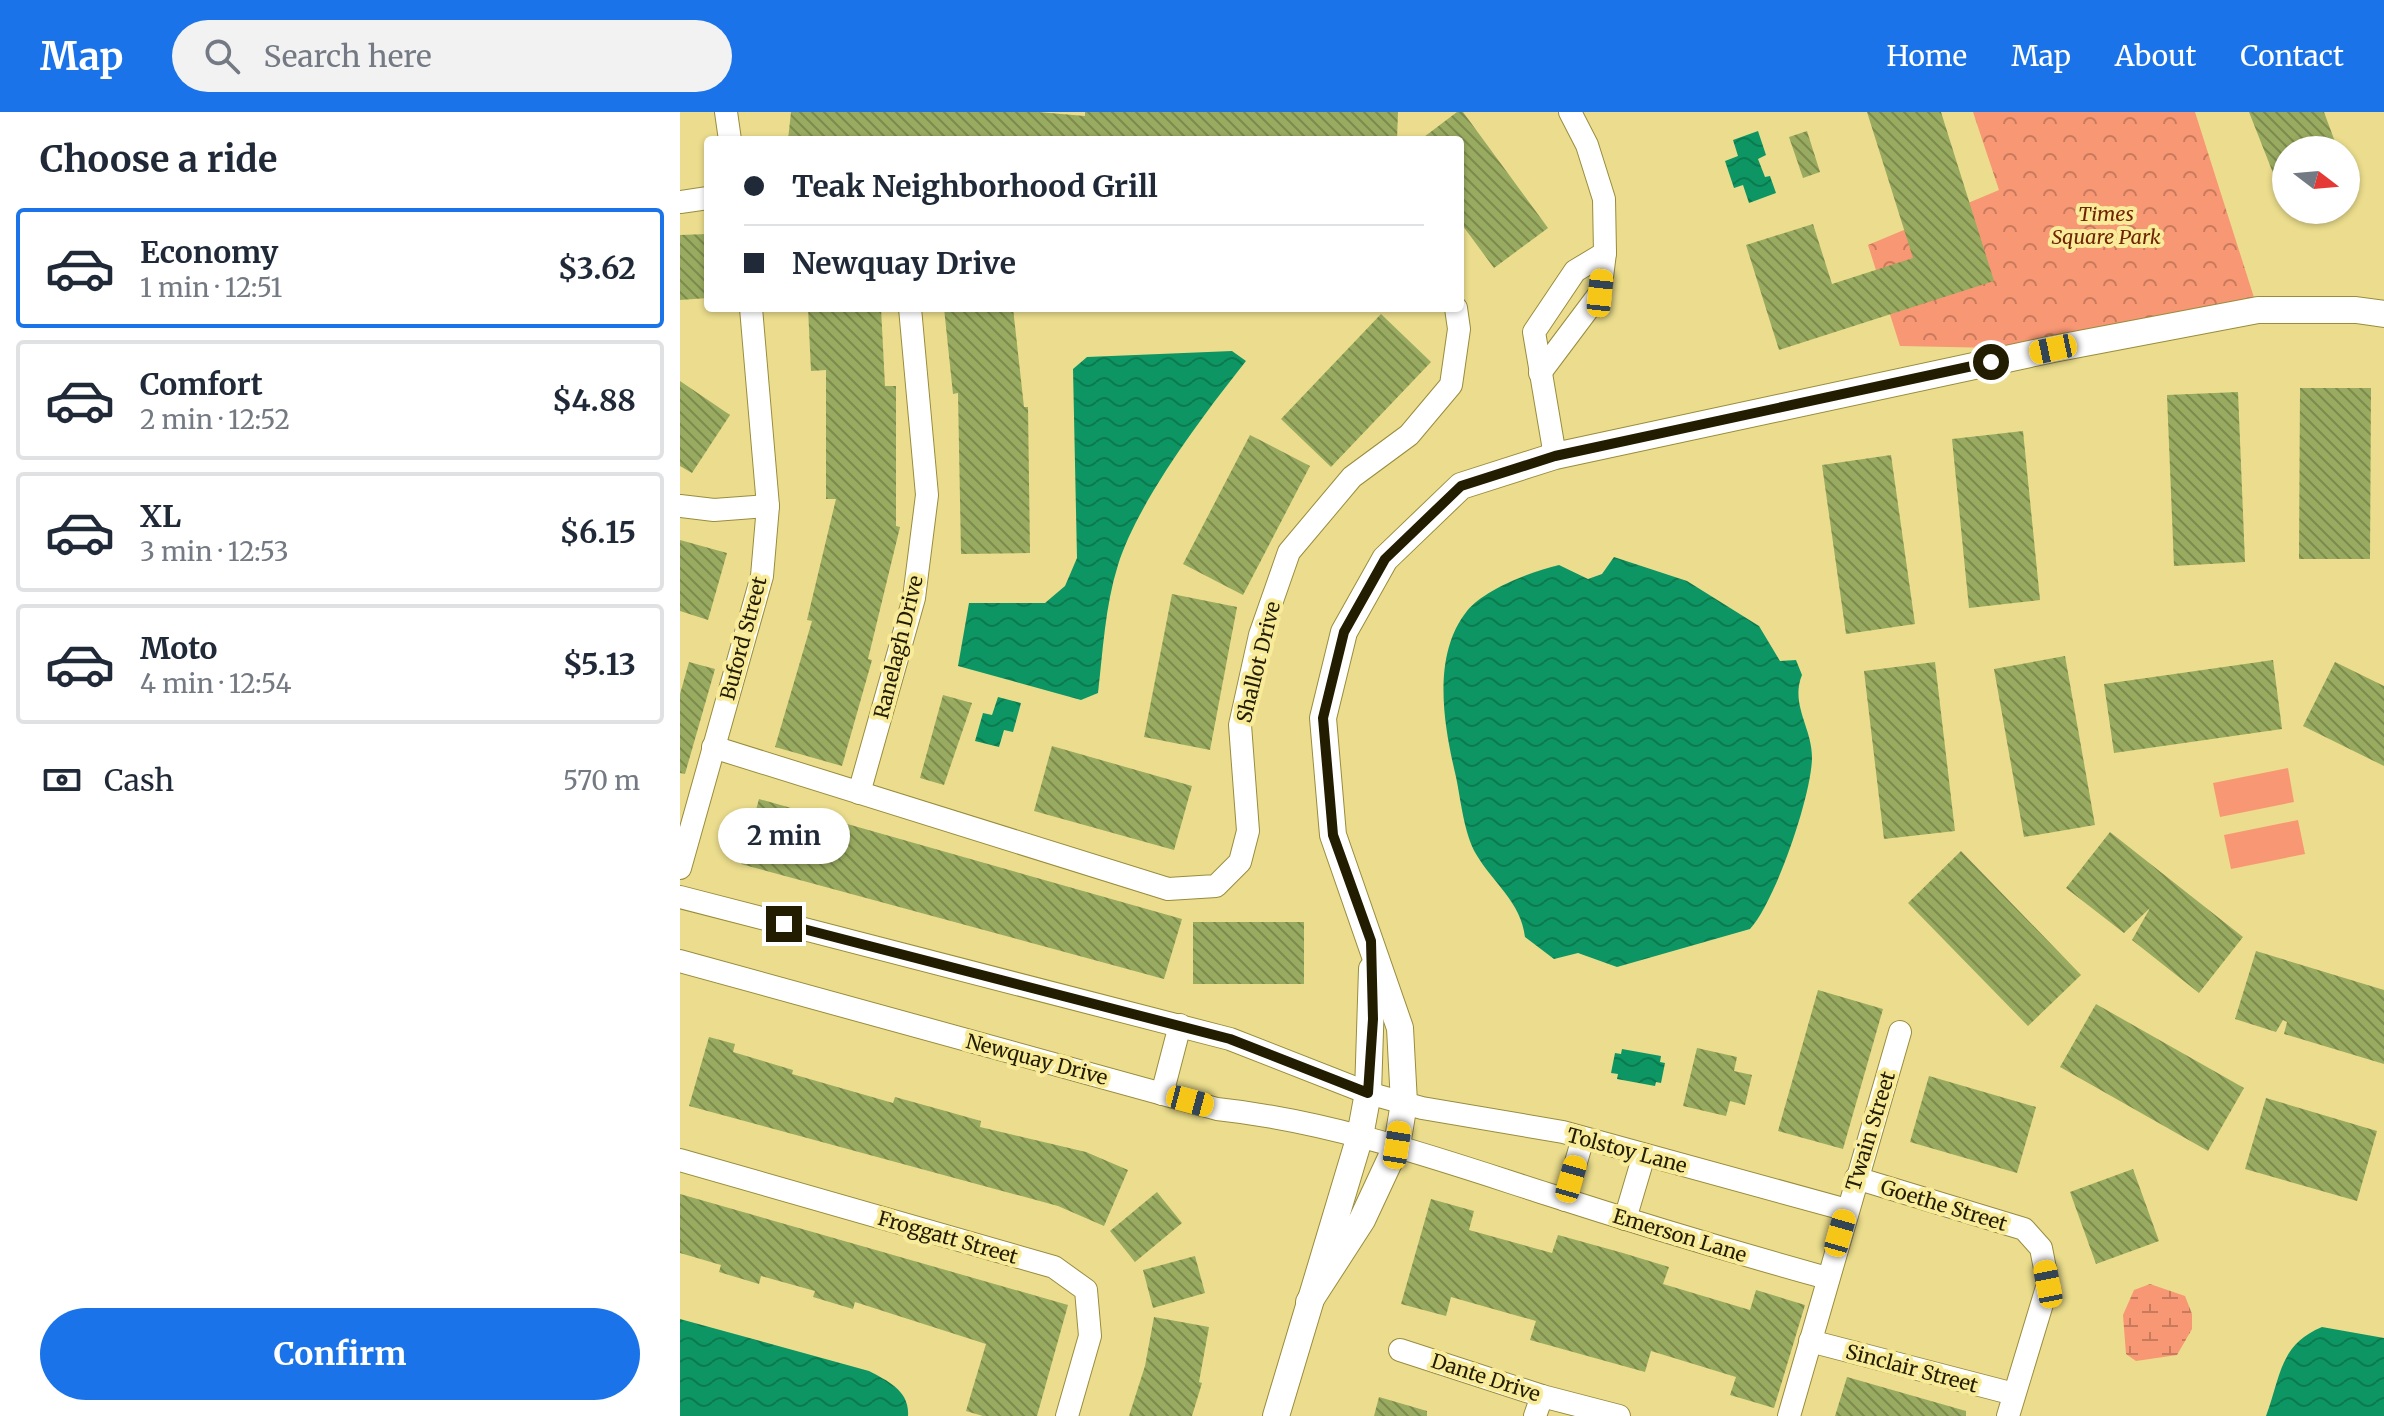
<!DOCTYPE html>
<meta charset="utf-8">
<style>
body{margin:0;font-family:Merriweather,serif;background:#f2f2f3;color:#1f2937;height:100vh;display:flex;flex-direction:column;font-size:30px;white-space:nowrap}
*{box-sizing:border-box;margin:0}
p{font-size:26px;color:#747a83}
.icon{flex:none;width:44px;height:44px;fill:none;stroke:currentColor;stroke-width:2;stroke-linecap:round;stroke-linejoin:round}
.map{position:relative;flex:1;overflow:hidden}
.details{display:flex;flex-direction:column;background:#fff;width:680px}
.details>*{flex:none}
.hud{position:absolute;left:24px;top:24px;width:760px;height:176px;border-radius:8px;box-shadow:0 2px 6px #0004;display:grid;align-content:center;height:176px;padding:0 40px;background:#fff}
.needle{width:52px;rotate:106deg}
.fabs{position:absolute;left:1592px;top:24px;display:grid;gap:16px}
.fabs a{display:grid;place-items:center;width:88px;height:88px;border-radius:50%;background:#fff;box-shadow:0 2px 6px #0004;font-size:40px}
.end{position:absolute;width:36px;height:36px;margin:-18px;border:10px solid #221c00;background:#fff;box-shadow:0 0 0 4px #fff}
.from{border-radius:50%}
.bubble{position:absolute;height:56px;border-radius:28px;background:#fff;box-shadow:0 2px 6px #0004;font-size:26px;font-weight:700;line-height:56px;text-align:center}
.car{position:absolute;width:24px;height:48px;margin:-24px -12px;border-radius:10px;box-shadow:0 0 6px 2px #0007;background:linear-gradient(#f5c518 24%,#345 0 40%,#f5c518 0 76%,#345 0 86%,#f5c518 0)}
.hud b{display:flex;align-items:center;gap:28px;height:76px;font-size:30px}
.hud b+b{border-top:2px solid #e0e1e3}
.hud i{width:20px;height:20px;background:#1f2937}
ul{padding:0;list-style:none}
li{display:flex;align-items:center;gap:24px;height:120px;margin:0 16px 12px;padding:0 24px;border:4px solid #e0e1e3;border-radius:8px}
li div{flex:1}
li b{display:block;font-size:30px}
li em{font-style:normal;font-weight:700}
li.current{border-color:#1a73e8}
li>.icon{width:72px;height:72px;stroke-width:1.5}
h2{padding:0 40px;font-size:36px;line-height:96px}
.pay{display:flex;align-items:center;gap:20px;height:88px;padding:0 40px;font-size:30px}
.pay p{margin-inline-start:auto}
.primary-button{display:flex;gap:16px;margin-top:auto;padding:16px 40px}
.primary-button a{flex:1;height:92px;border-radius:48px;background:#1a73e8;color:#fff;font-size:32px;font-weight:700;line-height:92px;text-align:center}
header{display:flex;align-items:center;gap:48px;box-sizing:border-box;height:112px;padding:0 40px;background:#1a73e8;color:#fff}
header strong{font-size:38px}
nav{display:flex;gap:44px;margin-inline-start:auto;font-size:28px}
.search{width:560px;height:72px;background:#f2f2f3;display:flex;align-items:center;gap:20px;box-sizing:border-box;padding:0 28px;border-radius:44px;color:#747a83;font-size:30px}
main{display:flex;flex:1;min-height:0}
.map>svg:first-child{display:block}
.forest{fill:url(#forest-crowns)}
.wetland{fill:url(#wetland-marsh)}
.pitch{fill:#f89774}
.water{fill:url(#water-waves)}
.building{fill:url(#building-back-hatch)}
.lines{fill:none;stroke-linecap:round;stroke-linejoin:round}
.minor-casing{stroke:#998c3c;stroke-width:24}
.tertiary-casing{stroke:#998c3c;stroke-width:28}
.minor{stroke:#fff;stroke-width:22}
.tertiary{stroke:#fff;stroke-width:26}
.route{stroke:#221c00;stroke-width:10}
.labels{text-anchor:middle;dominant-baseline:central;stroke-width:8;stroke-linejoin:round;paint-order:stroke}
.park-label{font-size:20px;font-style:italic;fill:#702300;stroke:#f8eb9a}
.street-label{font-size:20px;fill:#221c00;stroke:#f8eb9a}
</style>
<header>
<strong>Map</strong>
<div class="search"><svg class="icon" aria-label="search" viewBox="0 0 24 24"><circle cx="10" cy="10" r="6"/><path d="M15 15l6 6"/></svg>Search here</div>
<nav><a>Home</a><a>Map</a><a>About</a><a>Contact</a></nav>
</header>
<main>
<section class="details">
<h2>Choose a ride</h2>
<ul>
<li class="current"><svg class="icon" aria-label="car" viewBox="0 0 24 24"><path d="M5 17H2v-5l4-1 3-4h7l3 4 3 1v5h-3M9 17h6M6 11h13"/><circle cx="7" cy="17" r="2"/><circle cx="17" cy="17" r="2"/></svg><div><b>Economy</b><p>1 min · 12:51</p></div><em>$3.62</em></li>
<li><svg class="icon" aria-label="car" viewBox="0 0 24 24"><path d="M5 17H2v-5l4-1 3-4h7l3 4 3 1v5h-3M9 17h6M6 11h13"/><circle cx="7" cy="17" r="2"/><circle cx="17" cy="17" r="2"/></svg><div><b>Comfort</b><p>2 min · 12:52</p></div><em>$4.88</em></li>
<li><svg class="icon" aria-label="car" viewBox="0 0 24 24"><path d="M5 17H2v-5l4-1 3-4h7l3 4 3 1v5h-3M9 17h6M6 11h13"/><circle cx="7" cy="17" r="2"/><circle cx="17" cy="17" r="2"/></svg><div><b>XL</b><p>3 min · 12:53</p></div><em>$6.15</em></li>
<li><svg class="icon" aria-label="car" viewBox="0 0 24 24"><path d="M5 17H2v-5l4-1 3-4h7l3 4 3 1v5h-3M9 17h6M6 11h13"/><circle cx="7" cy="17" r="2"/><circle cx="17" cy="17" r="2"/></svg><div><b>Moto</b><p>4 min · 12:54</p></div><em>$5.13</em></li>
</ul>
<div class="pay"><svg class="icon" aria-label="cash" viewBox="0 0 24 24"><path d="M3 7h18v10H3z"/><circle cx="12" cy="12" r="2"/></svg>Cash<p>570 m</p></div>
<div class="primary-button"><a>Confirm</a></div>
</section>
<div class="map">
<svg width="1704" height="1304" viewBox="0 0 1704 1304">
<defs>
<pattern id="forest-crowns" width="20" height="18" patternUnits="userSpaceOnUse" patternTransform="scale(2)"><rect width="20" height="18" fill="#f89774"/><path d="M2 6a3 3 0 1 1 6 0M12 15a3 3 0 1 1 6 0" fill="none" stroke="#c87a5d"/></pattern>
<pattern id="wetland-marsh" width="20" height="14" patternUnits="userSpaceOnUse" patternTransform="scale(2)"><rect width="20" height="14" fill="#f89774"/><path d="M1 5h8M5 5V1M11 12h8M15 12V8" fill="none" stroke="#c87a5d"/></pattern>
<pattern id="water-waves" width="16" height="10" patternUnits="userSpaceOnUse" patternTransform="scale(2)"><rect width="16" height="10" fill="#0d9663"/><path d="M0 5q4-4 8 0t8 0" fill="none" stroke="#0c7a4f"/></pattern>
<pattern id="building-back-hatch" width="6" height="6" patternUnits="userSpaceOnUse" patternTransform="scale(2)"><rect width="6" height="6" fill="#99ab60"/><path d="M-1 5l2 2M0 0l6 6M5-1l2 2" fill="none" stroke="#7c8a4d"/></pattern>
</defs>
<rect width="100%" height="100%" fill="#ebdd8d"/>
<!-- forest -->
<polygon class="forest" points="1293,0 1515,0 1578,198 1373,237 1220,234 1188,133 1319,78"/>
<!-- wetland -->
<polygon class="wetland" points="1470,1172 1505,1184 1512,1202 1512,1217 1497,1243 1456,1249 1446,1242 1443,1203 1454,1178"/>
<!-- pitch -->
<g class="pitch">
<polygon points="1608,656 1614,690 1540,705 1533,671"/>
<polygon points="1618,708 1625,742 1551,757 1544,723"/>
</g>
<!-- water -->
<g class="water">
<polygon points="1078,19 1086,43 1078,47 1085,65 1090,64 1096,81 1069,91 1063,73 1054,76 1045,49 1058,44 1053,28"/>
<path d="M552,239l14,10c-42,53 -108,140 -128,204 -13,41 -15,86 -20,128l-17,7 -123,-34 11,-63h76l20,-17 12,-28 -4,-189 14,-12z"/>
<path d="M934,445l73,24 72,45 21,35 16,-1 6,15c-12,29 10,53 10,82 0,38 -37,145 -62,172l-133,38 -39,-14 -24,6 -29,-22c-4,-35 -32,-54 -49,-83 -12,-21 -15,-53 -20,-77 -12,-51 -25,-121 11,-166 18,-22 66,-40 92,-46l29,14 14,-5z"/>
<polygon points="318,585 341,591 333,620 324,618 319,635 295,629 303,601 312,603"/>
<polygon points="942,937 981,944 980,950 985,951 981,971 976,970 975,974 937,967 938,962 931,961 935,941 941,942"/>
<path d="M0,1207l189,52c19,10 41,20 39,45h-228z"/>
<path d="M1642,1215l62,11v78h-118c15,-40 13,-71 56,-89z"/>
</g>
<!-- building -->
<g class="building">
<polygon points="111,0 358,0 405,4 405,0 718,0 717,28 108,28"/>
<polygon points="777,0 783,0 868,116 814,156 780,110 780,28 740,28"/>
<polygon points="1187,0 1261,0 1314,169 1099,238 1066,133 1133,112 1152,172 1233,146"/>
<polygon points="1569,0 1644,0 1658,38 1606,38 1606,94"/>
<polygon points="1127,19 1140,60 1123,66 1109,25"/>
<polygon points="27,122 28,186 0,188 0,123"/>
<polygon points="128,196 201,196 205,274 216,274 216,414 220,415 188,547 192,548 162,654 95,635 132,509 127,508 156,387 146,387 146,258 131,259"/>
<polygon points="264,196 333,196 344,295 348,295 350,441 281,442 278,281 273,282"/>
<polygon points="701,202 751,250 651,355 601,307"/>
<polygon points="0,269 50,303 12,361 0,354"/>
<polygon points="1620,276 1691,276 1690,447 1619,447"/>
<polygon points="1558,280 1565,450 1494,454 1487,283"/>
<polygon points="1343,319 1360,488 1289,496 1272,327"/>
<polygon points="570,323 630,354 563,483 503,452"/>
<polygon points="1211,343 1235,512 1166,522 1142,353"/>
<polygon points="0,428 47,441 28,508 0,499"/>
<polygon points="492,482 557,495 530,638 464,625"/>
<polygon points="1385,544 1415,713 1344,725 1314,557"/>
<polygon points="1593,548 1602,617 1434,641 1424,572"/>
<polygon points="9,550 35,557 5,662 0,661 0,582"/>
<polygon points="1255,550 1275,719 1204,727 1184,559"/>
<polygon points="1655,550 1704,574 1704,654 1623,614"/>
<polygon points="263,583 292,591 264,673 240,666"/>
<polygon points="372,634 512,674 494,738 354,699"/>
<polygon points="79,687 502,807 484,867 61,752"/>
<polygon points="1430,720 1563,825 1519,881 1452,828 1470,796 1444,821 1386,776"/>
<polygon points="1281,739 1401,863 1348,914 1228,791"/>
<rect x="513" y="810" width="111" height="62"/>
<polygon points="1576,839 1704,878 1704,952 1604,922 1607,910 1603,908 1596,920 1555,907"/>
<polygon points="1138,878 1203,897 1163,1037 1098,1019"/>
<polygon points="1416,892 1564,976 1528,1039 1380,955"/>
<polygon points="29,925 55,932 53,940 113,958 112,962 213,991 215,985 262,998 301,1009 300,1015 406,1040 448,1058 424,1114 378,1094 9,994"/>
<polygon points="1017,936 1057,945 1054,959 1072,963 1065,993 1050,989 1046,1004 1003,994"/>
<polygon points="1249,964 1356,995 1337,1061 1230,1030"/>
<polygon points="1586,986 1697,1019 1677,1089 1565,1057"/>
<polygon points="1453,1057 1479,1129 1416,1152 1390,1080"/>
<polygon points="477,1080 502,1111 455,1150 430,1119"/>
<polygon points="0,1082 388,1193 357,1304 303,1304 286,1299 306,1232 175,1190 173,1197 133,1185 135,1179 81,1164 79,1172 39,1160 41,1153 0,1141"/>
<polygon points="751,1087 794,1099 789,1118 872,1141 878,1123 943,1141 989,1155 983,1172 1070,1198 1076,1178 1125,1193 1094,1296 1050,1283 1056,1265 971,1239 965,1260 850,1228 856,1209 771,1185 766,1204 721,1192"/>
<polygon points="515,1144 525,1181 473,1196 463,1158"/>
<polygon points="474,1205 529,1215 519,1270 522,1271 512,1304 449,1304 465,1254"/>
<polygon points="1167,1265 1286,1299 1286,1304 1155,1304"/>
<polygon points="699,1285 747,1299 747,1304 694,1304"/>
</g>
<g class="lines">
<defs>
<g id="minor">
<polyline points="46,0 50,28"/>
<polyline points="0,90 28,86"/>
<polyline points="860,261 920,181 925,141 924,87 907,33 890,0"/>
<polyline points="875,344 854,220 895,159 925,141"/>
<polyline points="0,394 34,398 88,394"/>
<polyline points="33,635 488,777 536,774 560,750 568,719 560,613 580,523 609,440 672,365 729,323 771,273 779,217 776,196"/>
<polyline points="179,681 234,486 247,383 230,196"/>
<polyline points="0,756 82,464 88,394 71,196"/>
<polyline points="0,785 550,927 688,981 742,996 883,1020 1167,1098"/>
<path d="M0,849l537,148c114,12 221,50 330,85 93,30 186,58 280,84"/>
<polyline points="482,982 500,913"/>
<polyline points="0,1048 374,1155 406,1178 410,1224 387,1304"/>
<polyline points="1176,1066 1344,1117 1361,1136 1368,1172 1328,1304"/>
<polyline points="885,1088 903,1026"/>
<polyline points="945,1107 964,1043"/>
<polyline points="1130,1229 1334,1282"/>
<polyline points="720,1238 862,1284 939,1304"/>
<polyline points="855,1304 862,1284"/>
<polyline points="1109,1304 1220,920"/>
</g>
<g id="tertiary">
<polyline points="629,1190 682,1108 717,1033 724,991 720,916 653,723 643,606 664,520 705,447 781,374 875,344 1373,237 1578,198 1676,198 1704,202"/>
<polyline points="596,1304 680,1024 688,981 692,857"/>
</g>
</defs>
<!-- minor casing -->
<use href="#minor" class="minor-casing"/>
<!-- tertiary casing -->
<use href="#tertiary" class="tertiary-casing"/>
<!-- minor -->
<use href="#minor" class="minor"/>
<!-- tertiary -->
<use href="#tertiary" class="tertiary"/>
</g>
<g class="lines">
<!-- route -->
<polyline class="route" points="104,812 550,927 688,981 693,907 691,829 653,723 643,606 664,520 705,447 781,374 875,344 1311,250"/>
</g>
<g class="labels">
<!-- park labels -->
<g class="park-label">
<text x="1426" y="101">Times<tspan x="1426" dy="23">Square Park</tspan></text>
</g>
<!-- street labels -->
<g class="street-label">
<text transform="translate(63 526) rotate(-75)">Buford Street</text>
<text transform="translate(218 535) rotate(-76)">Ranelagh Drive</text>
<text transform="translate(578 550) rotate(-76)">Shallot Drive</text>
<text transform="translate(357 947) rotate(15)">Newquay Drive</text>
<text transform="translate(1190 1019) rotate(-73)">Twain Street</text>
<text transform="translate(947 1038) rotate(15)">Tolstoy Lane</text>
<text transform="translate(1264 1093) rotate(17)">Goethe Street</text>
<text transform="translate(1000 1123) rotate(17)">Emerson Lane</text>
<text transform="translate(268 1125) rotate(16)">Froggatt Street</text>
<text transform="translate(1232 1256) rotate(15)">Sinclair Street</text>
<text transform="translate(806 1265) rotate(18)">Dante Drive</text>
</g>
</g>
</svg>
<div class="fabs">
<a><svg class="needle" viewBox="-14 -14 28 28"><path d="M0-13l5 13h-10z" fill="#e53935"/><path d="M0 13l5-13h-10z" fill="#747a83"/></svg></a>
</div>
<i class="end from" style="left:1311px;top:250px"></i>
<i class="end" style="left:104px;top:812px"></i>
<div class="bubble" style="left:38px;top:696px;width:132px">2 min</div>
<i class="car" style="left:920px;top:181px;rotate:6deg"></i>
<i class="car" style="left:1373px;top:237px;rotate:258deg"></i>
<i class="car" style="left:510px;top:989px;rotate:105deg"></i>
<i class="car" style="left:717px;top:1033px;rotate:9deg"></i>
<i class="car" style="left:891px;top:1067px;rotate:16deg"></i>
<i class="car" style="left:1160px;top:1121px;rotate:16deg"></i>
<i class="car" style="left:1368px;top:1172px;rotate:349deg"></i>
<div class="hud">
<b><i class="from"></i>Teak Neighborhood Grill</b>
<b><i></i>Newquay Drive</b>
</div>
</div>
</main>
